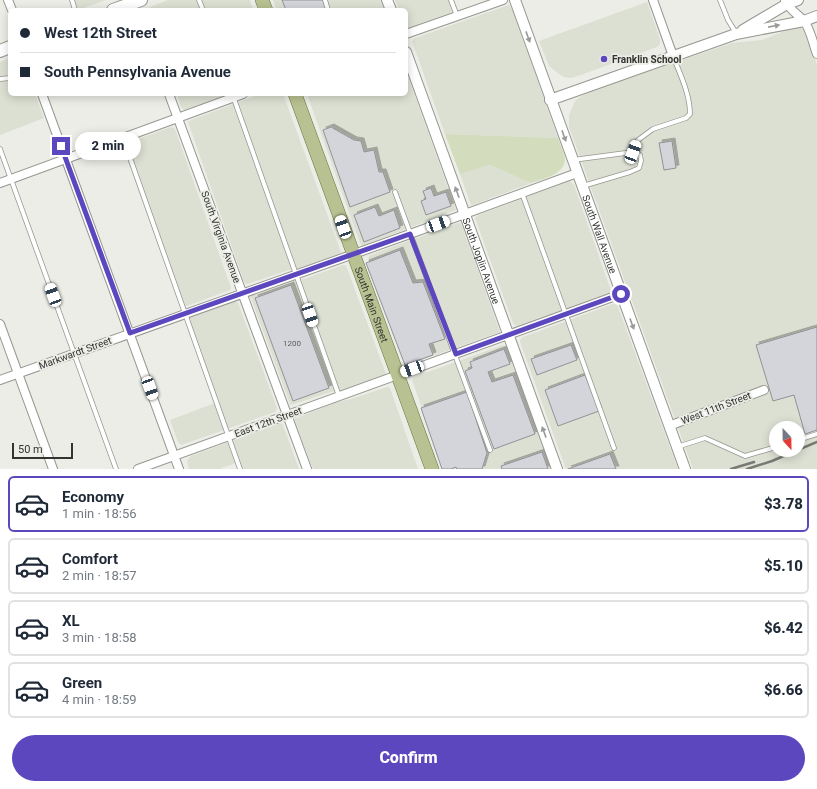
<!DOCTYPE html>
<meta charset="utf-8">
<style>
body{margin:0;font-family:Roboto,sans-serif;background:#f6f6f7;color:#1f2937;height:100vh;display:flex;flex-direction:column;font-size:15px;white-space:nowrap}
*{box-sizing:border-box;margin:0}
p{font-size:13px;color:#747a83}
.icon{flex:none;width:22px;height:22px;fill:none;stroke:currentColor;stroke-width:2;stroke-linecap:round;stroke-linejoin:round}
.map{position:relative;height:469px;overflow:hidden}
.panel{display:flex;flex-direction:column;background:#fff;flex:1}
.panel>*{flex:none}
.banner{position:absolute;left:8px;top:8px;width:400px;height:88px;border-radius:6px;box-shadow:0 2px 10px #0003;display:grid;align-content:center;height:88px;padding:0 12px;background:#fff}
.needle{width:26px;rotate:158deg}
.tools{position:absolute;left:769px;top:421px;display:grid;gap:8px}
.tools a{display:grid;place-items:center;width:36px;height:36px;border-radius:50%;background:#fff;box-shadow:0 2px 10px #0003;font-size:20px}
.scale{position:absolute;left:12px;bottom:10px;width:61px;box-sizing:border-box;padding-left:4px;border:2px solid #333431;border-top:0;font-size:11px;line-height:14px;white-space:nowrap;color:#333431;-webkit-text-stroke:3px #ebede6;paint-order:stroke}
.end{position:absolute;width:18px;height:18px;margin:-9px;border:5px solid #5d47bf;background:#fff;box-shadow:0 0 0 2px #fff}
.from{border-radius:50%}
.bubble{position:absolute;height:28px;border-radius:14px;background:#fff;box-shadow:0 2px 10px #0003;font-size:13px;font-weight:800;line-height:28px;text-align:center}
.car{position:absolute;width:12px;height:24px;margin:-12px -6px;border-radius:5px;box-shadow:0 0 3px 1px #0007;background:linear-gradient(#fff 24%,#345 0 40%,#fff 0 76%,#345 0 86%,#fff 0)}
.banner b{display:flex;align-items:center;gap:14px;height:38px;font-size:15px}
.banner b+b{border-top:1px solid #e0e1e3}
.banner i{width:10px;height:10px;background:#1f2937}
ul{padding:7px 0 0;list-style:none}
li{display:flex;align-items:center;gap:12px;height:56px;margin:0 8px 6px;padding:0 4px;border:2px solid #e0e1e3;border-radius:6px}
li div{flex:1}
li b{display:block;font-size:15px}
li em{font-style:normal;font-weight:800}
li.selected{border-color:#5d47bf}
li>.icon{width:36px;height:36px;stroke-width:1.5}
.primary-button{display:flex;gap:8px;margin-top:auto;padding:8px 12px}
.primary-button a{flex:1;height:46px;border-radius:24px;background:#5d47bf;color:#fff;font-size:16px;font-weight:800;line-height:46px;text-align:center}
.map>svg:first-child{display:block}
.built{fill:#dce0d2;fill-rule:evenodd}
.green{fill:#d4dcbe}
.building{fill:#d4d4db;stroke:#919197;filter:url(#shadow)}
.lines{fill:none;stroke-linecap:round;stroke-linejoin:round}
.service-casing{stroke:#959790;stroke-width:5.5}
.minor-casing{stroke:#959790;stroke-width:10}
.tertiary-casing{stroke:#959790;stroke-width:12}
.secondary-casing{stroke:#959790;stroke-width:14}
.primary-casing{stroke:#6a743f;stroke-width:14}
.service{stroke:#fff;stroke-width:4}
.minor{stroke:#fff;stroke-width:8}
.tertiary{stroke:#fff;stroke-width:10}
.secondary{stroke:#fff;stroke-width:12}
.primary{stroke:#b8c191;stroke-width:13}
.rail{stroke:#787975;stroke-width:2.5}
.oneway{fill:#999a98}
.route{stroke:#5d47bf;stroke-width:5}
.poi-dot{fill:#5d47bf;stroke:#ebede6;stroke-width:1.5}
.labels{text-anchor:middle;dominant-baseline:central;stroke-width:3.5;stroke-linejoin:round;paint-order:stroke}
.number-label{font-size:8px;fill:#5b5c5c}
.poi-label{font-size:10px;font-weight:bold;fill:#333431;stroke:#ebede6;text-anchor:start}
.street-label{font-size:10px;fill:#333431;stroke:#ebede6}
</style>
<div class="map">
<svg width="817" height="469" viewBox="0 0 817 469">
<defs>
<filter id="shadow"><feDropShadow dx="3" dy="-3" stdDeviation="0" flood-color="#0004"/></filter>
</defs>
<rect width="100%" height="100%" fill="#ebede6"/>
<!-- built -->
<g class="built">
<polygon points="69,0 106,0 78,10 73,10"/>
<polygon points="168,0 250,0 253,10 148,10 150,7"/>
<polygon points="273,0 380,0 384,10 277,10"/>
<polygon points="395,0 454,0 458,10 408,28 406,27 406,10 399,10"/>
<polygon points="647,2 660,39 660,44 657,47 578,76 571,78 564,77 559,74 549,66 539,41"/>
<polygon points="509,5 512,9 558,138 445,134 412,41 415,38"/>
<path d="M795,27h5l5,4 12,34v404h-124l-120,-331 -4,-11v-11l4,-11 3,-5 4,-3 10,-6 142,-48 30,-3zM776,428h22v22h-22z"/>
<polygon points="10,58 10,94 35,94 44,118 0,135 0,62"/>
<polygon points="406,71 456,210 362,246 360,243 307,94 406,94"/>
<polygon points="177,94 229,94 184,110 181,107"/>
<polygon points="260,94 283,94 341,252 337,255 301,268 289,270 247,284 244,282 188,122 191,120"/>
<polygon points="171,127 175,129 231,288 230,290 181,308 122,145"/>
<polygon points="490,165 531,183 473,205 471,205 460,174"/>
<polygon points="570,181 574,185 611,291 609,293 516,326 513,323 475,218 478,215"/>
<polygon points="458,223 460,223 462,226 500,332 407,365 406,364 368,258 370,255"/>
<polygon points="343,265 345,265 347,268 386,374 384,377 353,388 331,392 291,405 290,404 251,298 251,296 293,280 304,279"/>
<polygon points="235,301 238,303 277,408 275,412 181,445 178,442 170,420 215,403 185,320"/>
<polygon points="613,304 615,304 618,307 678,469 566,469 520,342 520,340 523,337"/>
<polygon points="503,345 506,347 551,469 444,469 412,380 414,377"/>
<polygon points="387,387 390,388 418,469 313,469 294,419 335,403 354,398"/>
<polygon points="281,423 283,425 299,469 242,469 239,462 219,469 189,469 187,461 191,456"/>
</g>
<!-- green -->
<path class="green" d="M445,134l113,4c2,6 6,14 7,21 0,16 -23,20 -34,24l-41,-18 -30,9z"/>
<!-- building -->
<g class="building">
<polygon points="282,0 323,0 326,10 286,10"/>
<polygon points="331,127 354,140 361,141 364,152 374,150 379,172 383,172 390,192 350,207 323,130"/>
<polygon points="672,141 676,168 664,170 659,143"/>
<polygon points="431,188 434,196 446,192 451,206 426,215 421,201 426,199 423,191"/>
<polygon points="375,207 379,216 394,210 400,228 364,242 354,215"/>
<polygon points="400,250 413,283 423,282 445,339 429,344 433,355 405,365 366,263"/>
<polygon points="291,285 329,388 293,401 255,298"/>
<polygon points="817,327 817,430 805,434 794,395 773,401 756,345"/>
<polygon points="571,345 577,360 537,375 531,359"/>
<polygon points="504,349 510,364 488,372 492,382 513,375 535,434 494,449 465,371 472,368 470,362"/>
<polygon points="585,375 599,411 558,426 545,390"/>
<polygon points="467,392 487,453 482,469 457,469 456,467 451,469 442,469 421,408"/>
<polygon points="542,452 548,469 502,469 501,466"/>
<polygon points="610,454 616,469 568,469"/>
</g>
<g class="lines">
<defs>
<g id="service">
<polyline points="72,0 75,10"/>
<polyline points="199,0 203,10"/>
<polyline points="325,0 328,10"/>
<polyline points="451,0 457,16"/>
<polyline points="720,0 728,20 736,33"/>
<polyline points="0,79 10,78"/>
<polyline points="233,96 339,396"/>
<polyline points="123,138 240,469"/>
<polyline points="0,149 116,469"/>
<path d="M633,152l5,-12 15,-11 33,-11 4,-4c0,-20 -10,-40 -17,-58"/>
<polyline points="573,160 633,152 640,155 641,161 639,168 630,172 583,186"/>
<polyline points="395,192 490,450"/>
<polyline points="522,193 614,448"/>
<polyline points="798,440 817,434"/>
<polyline points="677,447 705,438 745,456 776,447"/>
</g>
<g id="minor">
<polyline points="8,0 12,10"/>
<polyline points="653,0 673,56"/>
<path d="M785,0c4,10 13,14 19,21 7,9 9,23 13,33"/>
<polyline points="406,34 503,0"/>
<polyline points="42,94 179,469"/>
<polyline points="169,94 307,469"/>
<polyline points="0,183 243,94"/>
<polyline points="0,324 53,469"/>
<polyline points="0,380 410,234 577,173"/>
<polyline points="669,426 764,390"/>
<polyline points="138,469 621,294"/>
</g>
<g id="tertiary">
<polyline points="387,0 391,10"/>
<path id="s1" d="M515,0l170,469"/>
<polyline points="743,30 787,4 798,0"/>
<path id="s2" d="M406,52l151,417"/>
<polyline points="550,100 736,34 804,21 817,16"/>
</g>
<g id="secondary">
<polyline points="113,10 141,0"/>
<polyline points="0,51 10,47"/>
</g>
<g id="primary">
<polyline points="262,0 266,10"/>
<path id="s3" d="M295,94l137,375"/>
</g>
</defs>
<!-- service casing -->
<use href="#service" class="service-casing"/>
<!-- minor casing -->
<use href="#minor" class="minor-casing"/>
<!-- tertiary casing -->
<use href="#tertiary" class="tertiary-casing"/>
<!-- secondary casing -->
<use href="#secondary" class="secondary-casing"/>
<!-- primary casing -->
<use href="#primary" class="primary-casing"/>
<!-- service -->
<use href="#service" class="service"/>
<!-- minor -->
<use href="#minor" class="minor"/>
<!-- tertiary -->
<use href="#tertiary" class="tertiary"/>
<!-- secondary -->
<use href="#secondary" class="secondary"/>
<!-- primary -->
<use href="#primary" class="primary"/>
<!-- rail -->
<g class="rail">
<polyline points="731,469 754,462"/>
<polyline points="747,469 772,461 817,442"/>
</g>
</g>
<!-- one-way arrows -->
<defs><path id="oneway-solid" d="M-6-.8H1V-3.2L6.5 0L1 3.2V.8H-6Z"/></defs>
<g class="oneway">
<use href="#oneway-solid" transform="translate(774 26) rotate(-11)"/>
<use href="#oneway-solid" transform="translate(528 37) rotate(70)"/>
<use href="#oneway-solid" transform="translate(564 136) rotate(70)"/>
<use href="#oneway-solid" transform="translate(457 192) rotate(-110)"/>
<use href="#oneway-solid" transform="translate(632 324) rotate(70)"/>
<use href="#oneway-solid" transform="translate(544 432) rotate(-110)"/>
</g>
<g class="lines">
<!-- route -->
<polyline class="route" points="61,146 130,333 410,234 456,354 621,294"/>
</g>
<!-- markers -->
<circle class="poi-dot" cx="604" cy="59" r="4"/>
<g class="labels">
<!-- number labels -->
<g class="number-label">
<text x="292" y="343">1200</text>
</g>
<!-- poi labels -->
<g class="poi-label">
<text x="612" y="59">Franklin School</text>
</g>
<!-- street labels -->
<g class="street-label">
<text stroke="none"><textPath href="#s1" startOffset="249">South Wall Avenue</textPath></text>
<text transform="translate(221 237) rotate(70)">South Virginia Avenue</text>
<text stroke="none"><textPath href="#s2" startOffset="222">South Joplin Avenue</textPath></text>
<text stroke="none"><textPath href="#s3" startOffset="224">South Main Street</textPath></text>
<text transform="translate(75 353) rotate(-20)">Markwardt Street</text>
<text transform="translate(716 408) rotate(-21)">West 11th Street</text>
<text transform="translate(268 422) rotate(-20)">East 12th Street</text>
</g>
</g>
</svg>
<div class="tools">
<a><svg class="needle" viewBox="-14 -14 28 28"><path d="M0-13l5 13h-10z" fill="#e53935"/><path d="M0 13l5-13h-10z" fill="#747a83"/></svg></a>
</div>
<div class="scale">50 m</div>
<i class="end from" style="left:621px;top:294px"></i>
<i class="end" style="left:61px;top:146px"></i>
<div class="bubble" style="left:75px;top:132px;width:66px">2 min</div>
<i class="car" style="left:633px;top:152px;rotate:20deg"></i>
<i class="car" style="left:438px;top:224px;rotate:70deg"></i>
<i class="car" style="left:343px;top:227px;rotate:340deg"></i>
<i class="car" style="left:53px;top:295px;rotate:340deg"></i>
<i class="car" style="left:310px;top:315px;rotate:161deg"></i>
<i class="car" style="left:412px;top:369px;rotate:250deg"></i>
<i class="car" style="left:150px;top:388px;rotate:160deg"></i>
<div class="banner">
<b><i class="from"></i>West 12th Street</b>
<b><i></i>South Pennsylvania Avenue</b>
</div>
</div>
<section class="panel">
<ul>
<li class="selected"><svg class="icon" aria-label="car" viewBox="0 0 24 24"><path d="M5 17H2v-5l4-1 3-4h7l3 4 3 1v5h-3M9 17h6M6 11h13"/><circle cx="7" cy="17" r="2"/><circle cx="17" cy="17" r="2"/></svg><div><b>Economy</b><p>1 min · 18:56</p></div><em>$3.78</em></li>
<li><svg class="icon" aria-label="car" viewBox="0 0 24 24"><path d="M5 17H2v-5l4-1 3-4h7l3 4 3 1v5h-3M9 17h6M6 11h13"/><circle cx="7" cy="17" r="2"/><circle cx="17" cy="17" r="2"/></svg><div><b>Comfort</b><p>2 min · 18:57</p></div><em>$5.10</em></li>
<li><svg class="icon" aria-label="car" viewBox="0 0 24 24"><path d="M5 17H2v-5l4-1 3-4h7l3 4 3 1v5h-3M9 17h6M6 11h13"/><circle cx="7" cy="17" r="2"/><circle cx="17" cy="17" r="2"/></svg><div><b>XL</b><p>3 min · 18:58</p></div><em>$6.42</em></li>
<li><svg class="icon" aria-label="car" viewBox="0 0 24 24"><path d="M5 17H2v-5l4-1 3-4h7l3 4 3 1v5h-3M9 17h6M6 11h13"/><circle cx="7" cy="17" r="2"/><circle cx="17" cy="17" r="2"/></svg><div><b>Green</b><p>4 min · 18:59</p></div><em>$6.66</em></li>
</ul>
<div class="primary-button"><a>Confirm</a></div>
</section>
